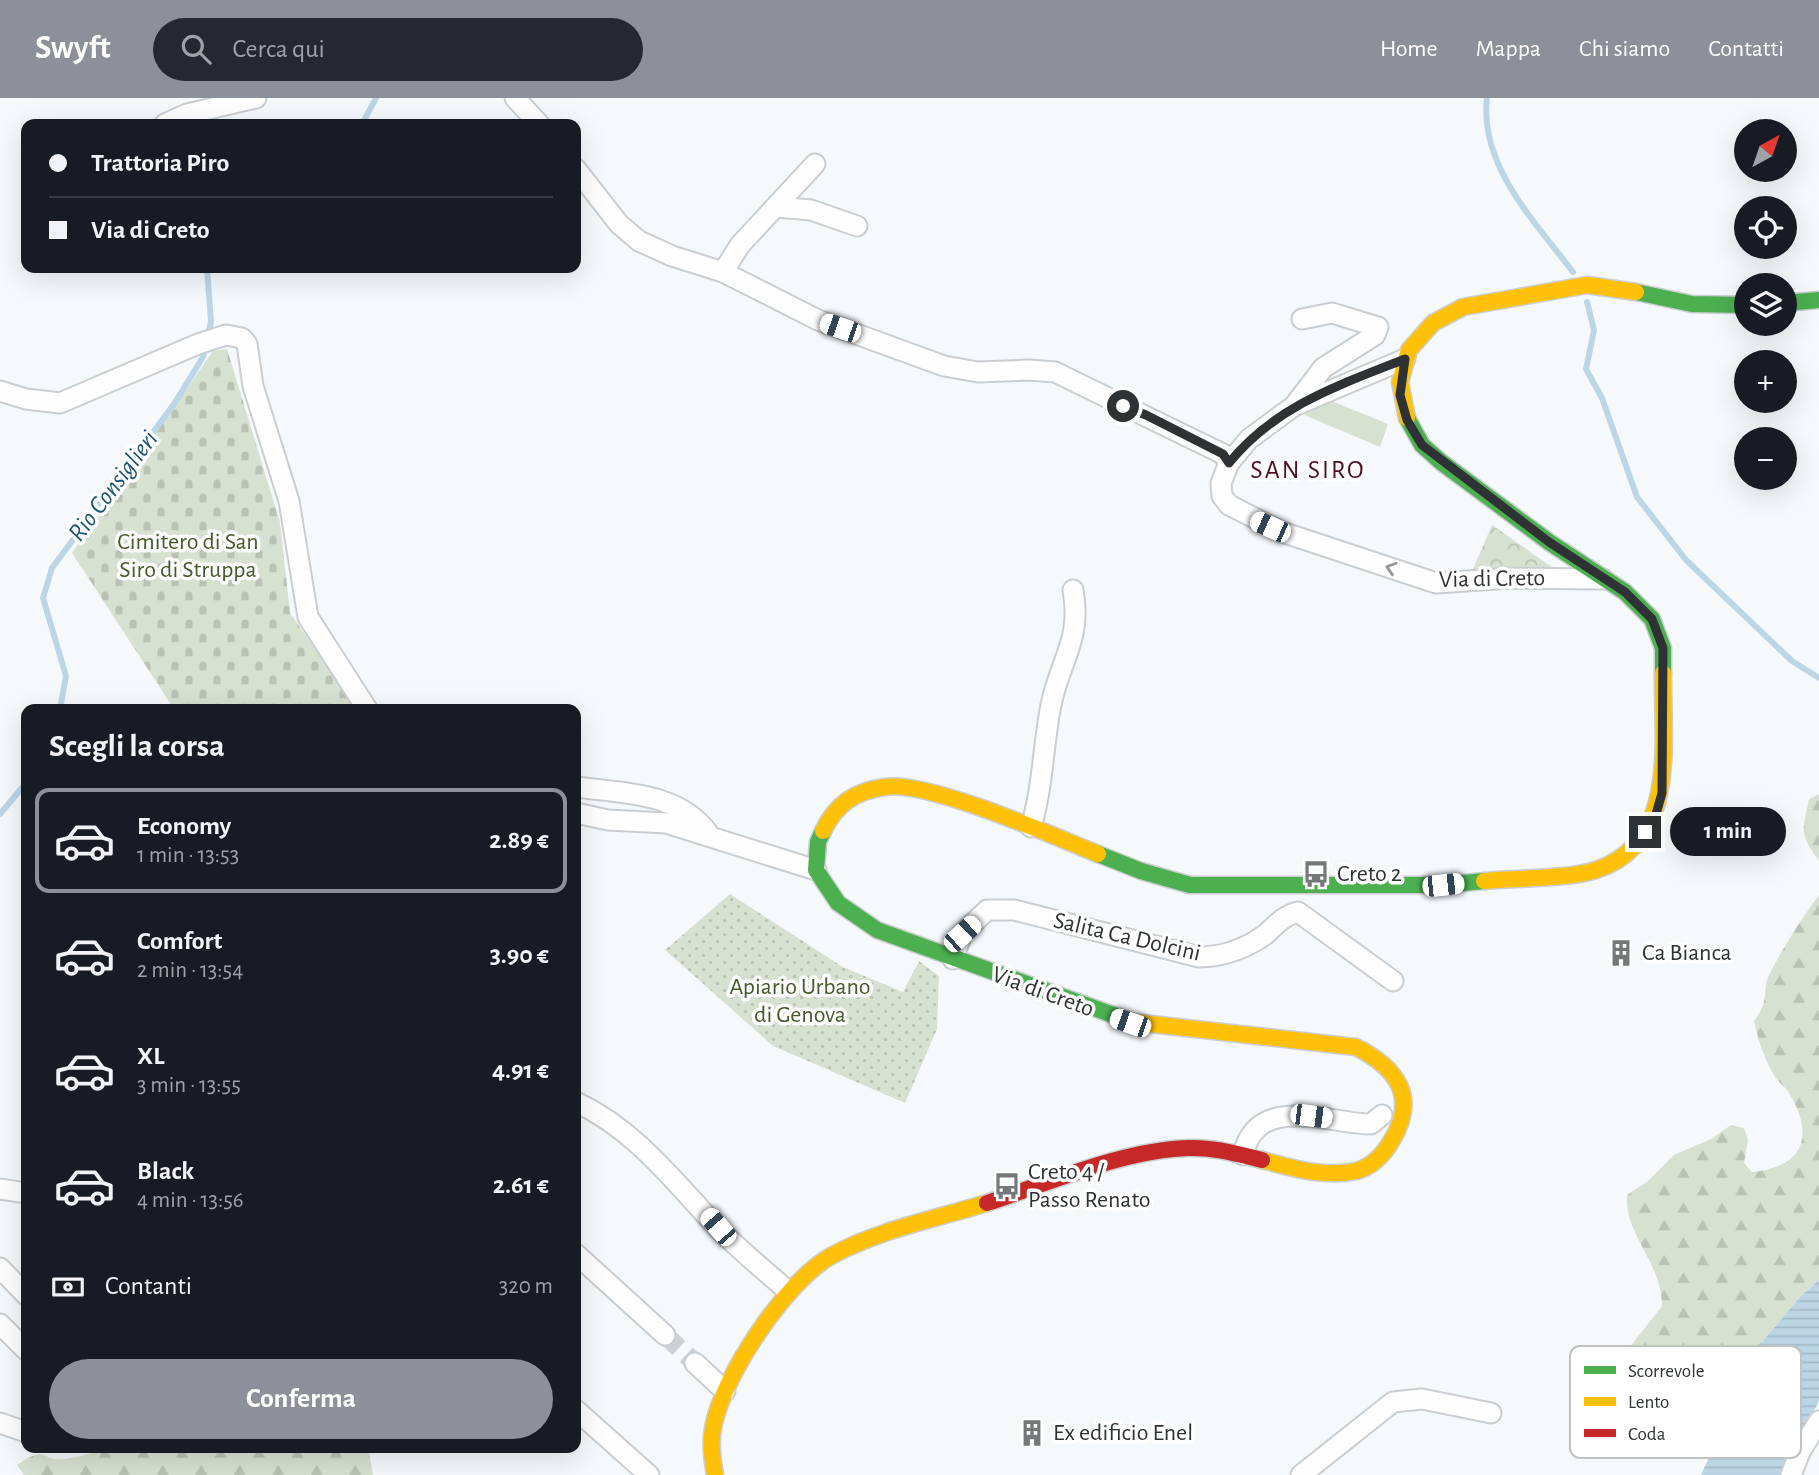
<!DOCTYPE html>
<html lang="it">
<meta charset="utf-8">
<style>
body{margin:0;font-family:"Alegreya Sans",sans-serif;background:#242831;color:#f1f3f6;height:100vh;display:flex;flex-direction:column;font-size:26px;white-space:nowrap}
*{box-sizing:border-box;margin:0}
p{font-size:23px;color:#9ea1a6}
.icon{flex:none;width:38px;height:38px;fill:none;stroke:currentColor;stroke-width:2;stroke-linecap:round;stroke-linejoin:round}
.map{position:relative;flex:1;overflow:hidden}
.side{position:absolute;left:21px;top:606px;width:560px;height:749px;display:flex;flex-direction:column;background:#171b24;border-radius:14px;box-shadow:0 7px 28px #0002}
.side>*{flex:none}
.banner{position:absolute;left:21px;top:21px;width:560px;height:154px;border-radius:14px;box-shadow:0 7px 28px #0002;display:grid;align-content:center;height:154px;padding:0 28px;background:#171b24}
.needle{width:46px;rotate:40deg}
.buttons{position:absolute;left:1734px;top:21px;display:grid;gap:14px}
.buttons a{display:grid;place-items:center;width:63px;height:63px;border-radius:50%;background:#171b24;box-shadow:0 7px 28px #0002;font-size:35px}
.end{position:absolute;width:32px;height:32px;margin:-16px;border:9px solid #2f3235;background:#fff;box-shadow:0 0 0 4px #fff}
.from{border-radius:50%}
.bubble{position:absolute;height:49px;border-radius:24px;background:#171b24;box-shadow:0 7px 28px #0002;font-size:23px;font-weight:600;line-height:49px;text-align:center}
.car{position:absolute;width:21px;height:42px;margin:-21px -10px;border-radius:9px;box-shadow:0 0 5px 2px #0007;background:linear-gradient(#fff 24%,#345 0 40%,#fff 0 76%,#345 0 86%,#fff 0)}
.banner b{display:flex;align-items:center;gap:24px;height:66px;font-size:26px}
.banner b+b{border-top:2px solid #363941}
.banner i{width:18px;height:18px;background:#f1f3f6}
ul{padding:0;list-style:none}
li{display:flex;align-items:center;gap:21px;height:105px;margin:0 14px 10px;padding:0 14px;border:4px solid transparent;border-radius:14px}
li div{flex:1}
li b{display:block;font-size:26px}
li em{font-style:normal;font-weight:600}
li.current{border-color:#8c9099}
li>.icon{width:63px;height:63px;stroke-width:1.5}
h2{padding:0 28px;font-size:32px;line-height:84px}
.pay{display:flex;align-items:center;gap:18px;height:77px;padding:0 28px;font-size:26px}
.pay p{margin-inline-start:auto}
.cta{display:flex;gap:14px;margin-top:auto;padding:14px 28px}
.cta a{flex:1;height:80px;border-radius:42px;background:#8c9099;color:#fff;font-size:28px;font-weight:600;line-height:80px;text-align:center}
header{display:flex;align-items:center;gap:42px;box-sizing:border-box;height:98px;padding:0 35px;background:#8c9099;color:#fff}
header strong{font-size:33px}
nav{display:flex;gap:38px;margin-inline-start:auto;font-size:24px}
.search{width:490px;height:63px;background:#242831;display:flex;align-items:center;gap:18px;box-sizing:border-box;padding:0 24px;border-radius:38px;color:#9ea1a6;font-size:26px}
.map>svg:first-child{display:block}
.grass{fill:#d7e1d2}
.forest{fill:url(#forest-firs)}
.cemetery{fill:url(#cemetery-stones)}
.park{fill:url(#park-crowns)}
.garden{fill:url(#garden-dots)}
.water{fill:url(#water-rules)}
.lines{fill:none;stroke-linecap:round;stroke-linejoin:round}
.stream{stroke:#bdd6e6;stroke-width:6}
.street-tunnel{stroke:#ced1d4;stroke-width:19;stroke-dasharray:19 10;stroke-linecap:butt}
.street-casing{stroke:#cbced1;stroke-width:23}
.fast-casing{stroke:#cbced1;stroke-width:19}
.slow-casing{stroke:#cbced1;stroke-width:19}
.jam-casing{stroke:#cbced1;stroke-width:19}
.street{stroke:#fefeff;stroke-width:19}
.fast{stroke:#4caf50;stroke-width:16}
.slow{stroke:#ffc107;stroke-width:16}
.jam{stroke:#c62828;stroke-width:16}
.oneway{stroke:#96989a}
.route{stroke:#2f3235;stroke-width:9}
.labels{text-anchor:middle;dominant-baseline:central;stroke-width:7;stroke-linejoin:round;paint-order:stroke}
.park-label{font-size:24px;fill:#455b2b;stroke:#fff}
.street-label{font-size:24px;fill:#2f3235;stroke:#fff}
.poi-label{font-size:24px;fill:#2f3235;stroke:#fff;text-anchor:start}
.neighbourhood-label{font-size:26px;letter-spacing:2px;fill:#510d25;stroke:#fff}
.water-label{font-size:26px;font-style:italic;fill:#185471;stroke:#fff}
.key{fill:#fff;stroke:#c1c2c2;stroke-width:2}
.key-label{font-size:19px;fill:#2f3235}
</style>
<header>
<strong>Swyft</strong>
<div class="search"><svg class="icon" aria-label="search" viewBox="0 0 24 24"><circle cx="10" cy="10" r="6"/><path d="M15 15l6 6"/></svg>Cerca qui</div>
<nav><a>Home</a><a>Mappa</a><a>Chi siamo</a><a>Contatti</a></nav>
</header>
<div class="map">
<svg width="1819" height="1377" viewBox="0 0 1819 1377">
<defs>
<pattern id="forest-firs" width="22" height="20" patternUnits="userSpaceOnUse" patternTransform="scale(1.75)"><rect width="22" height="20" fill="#d7e1d1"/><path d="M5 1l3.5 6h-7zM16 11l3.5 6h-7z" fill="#b9c2b4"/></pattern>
<pattern id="cemetery-stones" width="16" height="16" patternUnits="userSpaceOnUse" patternTransform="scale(1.75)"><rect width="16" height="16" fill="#d7e1d2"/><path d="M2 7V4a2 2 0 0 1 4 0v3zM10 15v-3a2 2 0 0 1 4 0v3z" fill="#b9c2b5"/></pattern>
<pattern id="park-crowns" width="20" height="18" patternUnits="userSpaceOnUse" patternTransform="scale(1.75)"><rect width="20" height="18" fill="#d7e1d2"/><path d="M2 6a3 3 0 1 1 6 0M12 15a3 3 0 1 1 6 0" fill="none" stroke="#b9c2b5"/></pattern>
<pattern id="garden-dots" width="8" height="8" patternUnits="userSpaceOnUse" patternTransform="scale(1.75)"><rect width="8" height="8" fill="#d7e1d2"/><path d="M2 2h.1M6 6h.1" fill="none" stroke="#b9c2b5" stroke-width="1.8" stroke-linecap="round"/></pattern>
<pattern id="water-rules" width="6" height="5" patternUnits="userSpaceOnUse" patternTransform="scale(1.75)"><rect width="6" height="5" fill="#bdd6e6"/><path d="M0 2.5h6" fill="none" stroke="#a3b8c6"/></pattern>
</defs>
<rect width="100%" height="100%" fill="#f6f9fc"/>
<!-- grass -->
<polygon class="grass" points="1327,301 1388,326 1380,349 1304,317"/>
<!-- forest -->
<g class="forest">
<path d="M1819,696v67c-20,-29 -17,-28 -10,-62z"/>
<path d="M1819,797v385l-18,16 -40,47 -9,31 -18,28 -20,45 -24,-17 -22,-8 -8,9 -12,-2 -21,-12 -12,1 -10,8 -17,-13v-36l13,-13 12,2 6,-5 43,-55c0,-44 -38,-71 -35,-111l21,-14 26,-26 37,-16 20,-14 13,3 4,12 -4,23 8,9c52,-5 63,-36 37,-79 -3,-6 -10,-10 -14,-16 -10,-16 -17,-37 -21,-56 17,-22 7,-29 15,-46 14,-28 31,-54 50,-80z"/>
<path d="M113,1349h255l5,28h-349l-7,-10c32,-22 23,-3 47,-6 16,-1 33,-9 49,-12z"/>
</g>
<!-- cemetery -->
<polygon class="cemetery" points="227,251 280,424 290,515 357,611 174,611 72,455 213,253"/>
<!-- park -->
<polygon class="park" points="1492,427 1552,469 1552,475 1473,471"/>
<!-- garden -->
<polygon class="garden" points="730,796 843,869 903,894 919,863 939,878 937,931 905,1005 773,948 665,852"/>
<!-- water -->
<polygon class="water" points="1819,1182 1819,1303 1781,1377 1701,1377 1734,1304 1752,1276 1761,1245 1801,1198"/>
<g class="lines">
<!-- stream -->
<g class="stream">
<path d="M1487,0c-8,67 48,124 86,174"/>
<polyline points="362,26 376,0"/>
<polyline points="1587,204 1594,232 1586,271 1602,300 1637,399 1686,462 1792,563 1819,580"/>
<polyline points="60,611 66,578 43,500 52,470 174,306 203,259 211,224 207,170"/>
<polyline points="0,716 26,685"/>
</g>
<!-- street-tunnel -->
<polyline class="street-tunnel" points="665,1237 695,1265"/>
<defs>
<g id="street">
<polyline points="515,0 539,26"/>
<polyline points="165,26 187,16 256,0"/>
<polyline points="576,71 619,126 639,143 672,158 723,174 818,222 944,268 978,274 1029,272 1055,274 1223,356 1229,365"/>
<polyline points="777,109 811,112 857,128"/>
<polyline points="723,174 740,147 815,66"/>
<polyline points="1405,261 1294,308 1249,341 1229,365 1221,385 1222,398 1229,407 1282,434 1436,485 1511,480 1603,481"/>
<polyline points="0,293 26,301 60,305 198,246 226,237 242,240 247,246 253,288 289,403 308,519 367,611"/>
<polyline points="1294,308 1323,270 1375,237 1378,229 1332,215 1302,221"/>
<path d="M576,689c45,6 103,5 132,46"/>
<polyline points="576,715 608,722 666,725 816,772"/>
<path d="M1031,729c12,-40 12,-82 20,-122 9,-45 31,-65 22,-115"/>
<path d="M953,861l9,-25 25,-24h27l185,47c24,0 48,-9 67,-23 10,-9 18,-19 32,-22l95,69"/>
<path d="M576,1004c58,27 97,78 140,124 22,23 48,44 72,65"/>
<path d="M1243,1057c14,-63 87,-31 128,-31l11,-9"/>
<polyline points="0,1091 26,1095"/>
<polyline points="576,1156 665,1237"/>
<polyline points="0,1170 26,1197"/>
<polyline points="0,1226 26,1252"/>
<polyline points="695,1265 725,1293"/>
<polyline points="576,1312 649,1377"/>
<polyline points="0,1325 26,1334"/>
<polyline points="1301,1377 1393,1304 1422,1301 1491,1315"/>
<polyline points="1791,1377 1800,1354 1819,1323"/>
</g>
<g id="fast">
<polyline points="1636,194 1692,206 1746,207"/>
<polyline points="1785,205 1819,202"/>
<polyline points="1407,320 1422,347 1441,364 1549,444 1625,494 1652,521 1663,550 1663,575"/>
<polyline points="823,733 818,744 816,772 838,805 877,832 1133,924"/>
<polyline points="1098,756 1141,773 1190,787 1443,787 1484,783"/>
</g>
<g id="slow">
<polyline points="1407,320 1400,284 1409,252 1433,225 1463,209 1587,187 1636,194"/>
<path d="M823,733c13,-27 32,-40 62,-44 41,-7 169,49 213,67"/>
<path d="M1484,783c29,-3 86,-2 112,-11 83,-27 66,-129 67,-197"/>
<path d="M1133,924l223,25c41,21 62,50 36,93 -8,14 -20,27 -36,31 -31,7 -64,-3 -94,-11"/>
<path d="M715,1377c-3,-16 -5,-31 -2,-47 9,-51 73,-147 118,-172 47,-26 104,-37 156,-53"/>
</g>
<path id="jam" d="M987,1105c62,-20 136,-53 201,-55 25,-1 49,6 74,12"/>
</defs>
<!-- street casing -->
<use href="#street" class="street-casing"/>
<!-- fast casing -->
<use href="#fast" class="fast-casing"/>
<!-- slow casing -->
<use href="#slow" class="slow-casing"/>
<!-- jam casing -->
<use href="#jam" class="jam-casing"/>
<!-- street -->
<use href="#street" class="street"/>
<!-- fast -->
<use href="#fast" class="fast"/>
<!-- slow -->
<use href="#slow" class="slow"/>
<!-- jam -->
<use href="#jam" class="jam"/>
</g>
<!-- one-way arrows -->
<defs><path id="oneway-chevron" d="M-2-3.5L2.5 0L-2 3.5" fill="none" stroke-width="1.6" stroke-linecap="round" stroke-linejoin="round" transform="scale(1.75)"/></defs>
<use class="oneway" href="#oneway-chevron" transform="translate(1391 470) rotate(-162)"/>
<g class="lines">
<!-- route -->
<path class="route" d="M1123,308l23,9 77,39 6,9c46,-57 110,-78 176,-104l-5,36 7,25 15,25 127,97 76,50 27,27 11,29 -1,145 -6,21 -11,18"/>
</g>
<!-- icons -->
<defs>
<symbol id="bus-bare" viewBox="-9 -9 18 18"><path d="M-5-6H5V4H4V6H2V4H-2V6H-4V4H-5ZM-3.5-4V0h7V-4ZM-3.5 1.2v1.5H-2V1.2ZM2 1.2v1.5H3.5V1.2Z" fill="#75787b" stroke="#fff" stroke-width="2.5" paint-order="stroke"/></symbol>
<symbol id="building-bare" viewBox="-9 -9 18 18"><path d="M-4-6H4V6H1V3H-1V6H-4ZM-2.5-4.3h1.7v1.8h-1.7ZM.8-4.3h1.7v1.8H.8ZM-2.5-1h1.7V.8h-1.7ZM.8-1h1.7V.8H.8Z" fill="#75787b" stroke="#fff" stroke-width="2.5" paint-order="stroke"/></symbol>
</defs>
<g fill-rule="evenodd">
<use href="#bus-bare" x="1297" y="757" width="38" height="38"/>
<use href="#building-bare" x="1602" y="836" width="38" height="38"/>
<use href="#bus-bare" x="988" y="1069" width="38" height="38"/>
<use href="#building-bare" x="1013" y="1316" width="38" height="38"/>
</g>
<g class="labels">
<!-- park labels -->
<g class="park-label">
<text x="188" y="444">Cimitero di San<tspan x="188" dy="28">Siro di Struppa</tspan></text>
<text x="800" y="889">Apiario Urbano<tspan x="800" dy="28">di Genova</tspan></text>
</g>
<!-- street labels -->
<g class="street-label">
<text transform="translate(1492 481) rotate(-1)">Via di Creto</text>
<text transform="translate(1127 839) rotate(13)">Salita Ca Dolcini</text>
<text transform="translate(1043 894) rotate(20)">Via di Creto</text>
</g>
<!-- poi labels -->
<g class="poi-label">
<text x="1337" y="776">Creto 2</text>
<text x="1642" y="855">Ca Bianca</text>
<text x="1028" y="1074">Creto 4 /<tspan x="1028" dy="28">Passo Renato</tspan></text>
<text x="1053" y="1335">Ex edificio Enel</text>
</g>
<!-- neighbourhood labels -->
<g class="neighbourhood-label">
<text x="1308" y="372">SAN SIRO</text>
</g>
<!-- water labels -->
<g class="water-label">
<text transform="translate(113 388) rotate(-53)">Rio Consiglieri</text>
</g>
</g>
<!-- legend -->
<rect x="1570" y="1248" width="231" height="112" rx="10" class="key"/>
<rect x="1584" y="1268" width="32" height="8" fill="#4caf50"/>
<rect x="1584" y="1299" width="32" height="9" fill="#ffc107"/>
<rect x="1584" y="1331" width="32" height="8" fill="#c62828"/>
<g class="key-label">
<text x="1628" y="1279">Scorrevole</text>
<text x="1628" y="1310">Lento</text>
<text x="1628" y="1342">Coda</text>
</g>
</svg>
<div class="buttons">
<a><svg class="needle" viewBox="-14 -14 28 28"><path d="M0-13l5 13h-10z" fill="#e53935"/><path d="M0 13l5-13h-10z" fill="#9ea1a6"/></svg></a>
<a><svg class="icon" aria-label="locate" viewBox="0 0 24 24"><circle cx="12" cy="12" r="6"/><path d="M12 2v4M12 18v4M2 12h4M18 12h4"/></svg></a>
<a><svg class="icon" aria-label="layers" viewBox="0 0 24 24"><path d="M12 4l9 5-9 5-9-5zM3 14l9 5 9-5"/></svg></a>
<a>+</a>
<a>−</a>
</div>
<i class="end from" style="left:1123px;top:308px"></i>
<i class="end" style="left:1645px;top:734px"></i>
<div class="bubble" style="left:1670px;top:709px;width:116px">1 min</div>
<i class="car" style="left:840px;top:230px;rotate:289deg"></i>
<i class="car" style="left:1270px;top:429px;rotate:294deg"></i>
<i class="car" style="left:1443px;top:787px;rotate:84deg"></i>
<i class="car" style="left:962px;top:836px;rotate:47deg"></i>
<i class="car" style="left:1130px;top:925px;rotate:289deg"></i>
<i class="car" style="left:1311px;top:1018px;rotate:97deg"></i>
<i class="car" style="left:718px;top:1129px;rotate:319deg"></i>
<div class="banner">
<b><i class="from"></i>Trattoria Piro</b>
<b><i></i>Via di Creto</b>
</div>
<section class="side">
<h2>Scegli la corsa</h2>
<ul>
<li class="current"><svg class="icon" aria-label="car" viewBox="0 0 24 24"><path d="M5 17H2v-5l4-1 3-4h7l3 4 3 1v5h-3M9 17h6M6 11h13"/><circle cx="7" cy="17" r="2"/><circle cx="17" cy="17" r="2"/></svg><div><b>Economy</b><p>1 min · 13:53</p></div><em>2.89 €</em></li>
<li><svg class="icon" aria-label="car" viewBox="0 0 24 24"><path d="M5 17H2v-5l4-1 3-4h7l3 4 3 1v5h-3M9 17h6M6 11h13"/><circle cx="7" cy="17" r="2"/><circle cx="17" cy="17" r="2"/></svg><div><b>Comfort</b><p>2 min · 13:54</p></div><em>3.90 €</em></li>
<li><svg class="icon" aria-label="car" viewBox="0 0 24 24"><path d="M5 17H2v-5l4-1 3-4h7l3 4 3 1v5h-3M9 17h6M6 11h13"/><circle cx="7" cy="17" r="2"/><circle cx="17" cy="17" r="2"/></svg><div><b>XL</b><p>3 min · 13:55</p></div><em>4.91 €</em></li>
<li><svg class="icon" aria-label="car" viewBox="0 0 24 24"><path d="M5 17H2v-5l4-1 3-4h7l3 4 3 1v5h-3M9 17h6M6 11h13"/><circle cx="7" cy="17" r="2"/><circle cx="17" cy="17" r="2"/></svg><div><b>Black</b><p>4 min · 13:56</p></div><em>2.61 €</em></li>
</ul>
<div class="pay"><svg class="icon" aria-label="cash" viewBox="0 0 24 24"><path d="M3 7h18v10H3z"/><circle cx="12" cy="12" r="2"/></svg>Contanti<p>320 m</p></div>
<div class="cta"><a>Conferma</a></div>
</section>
</div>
